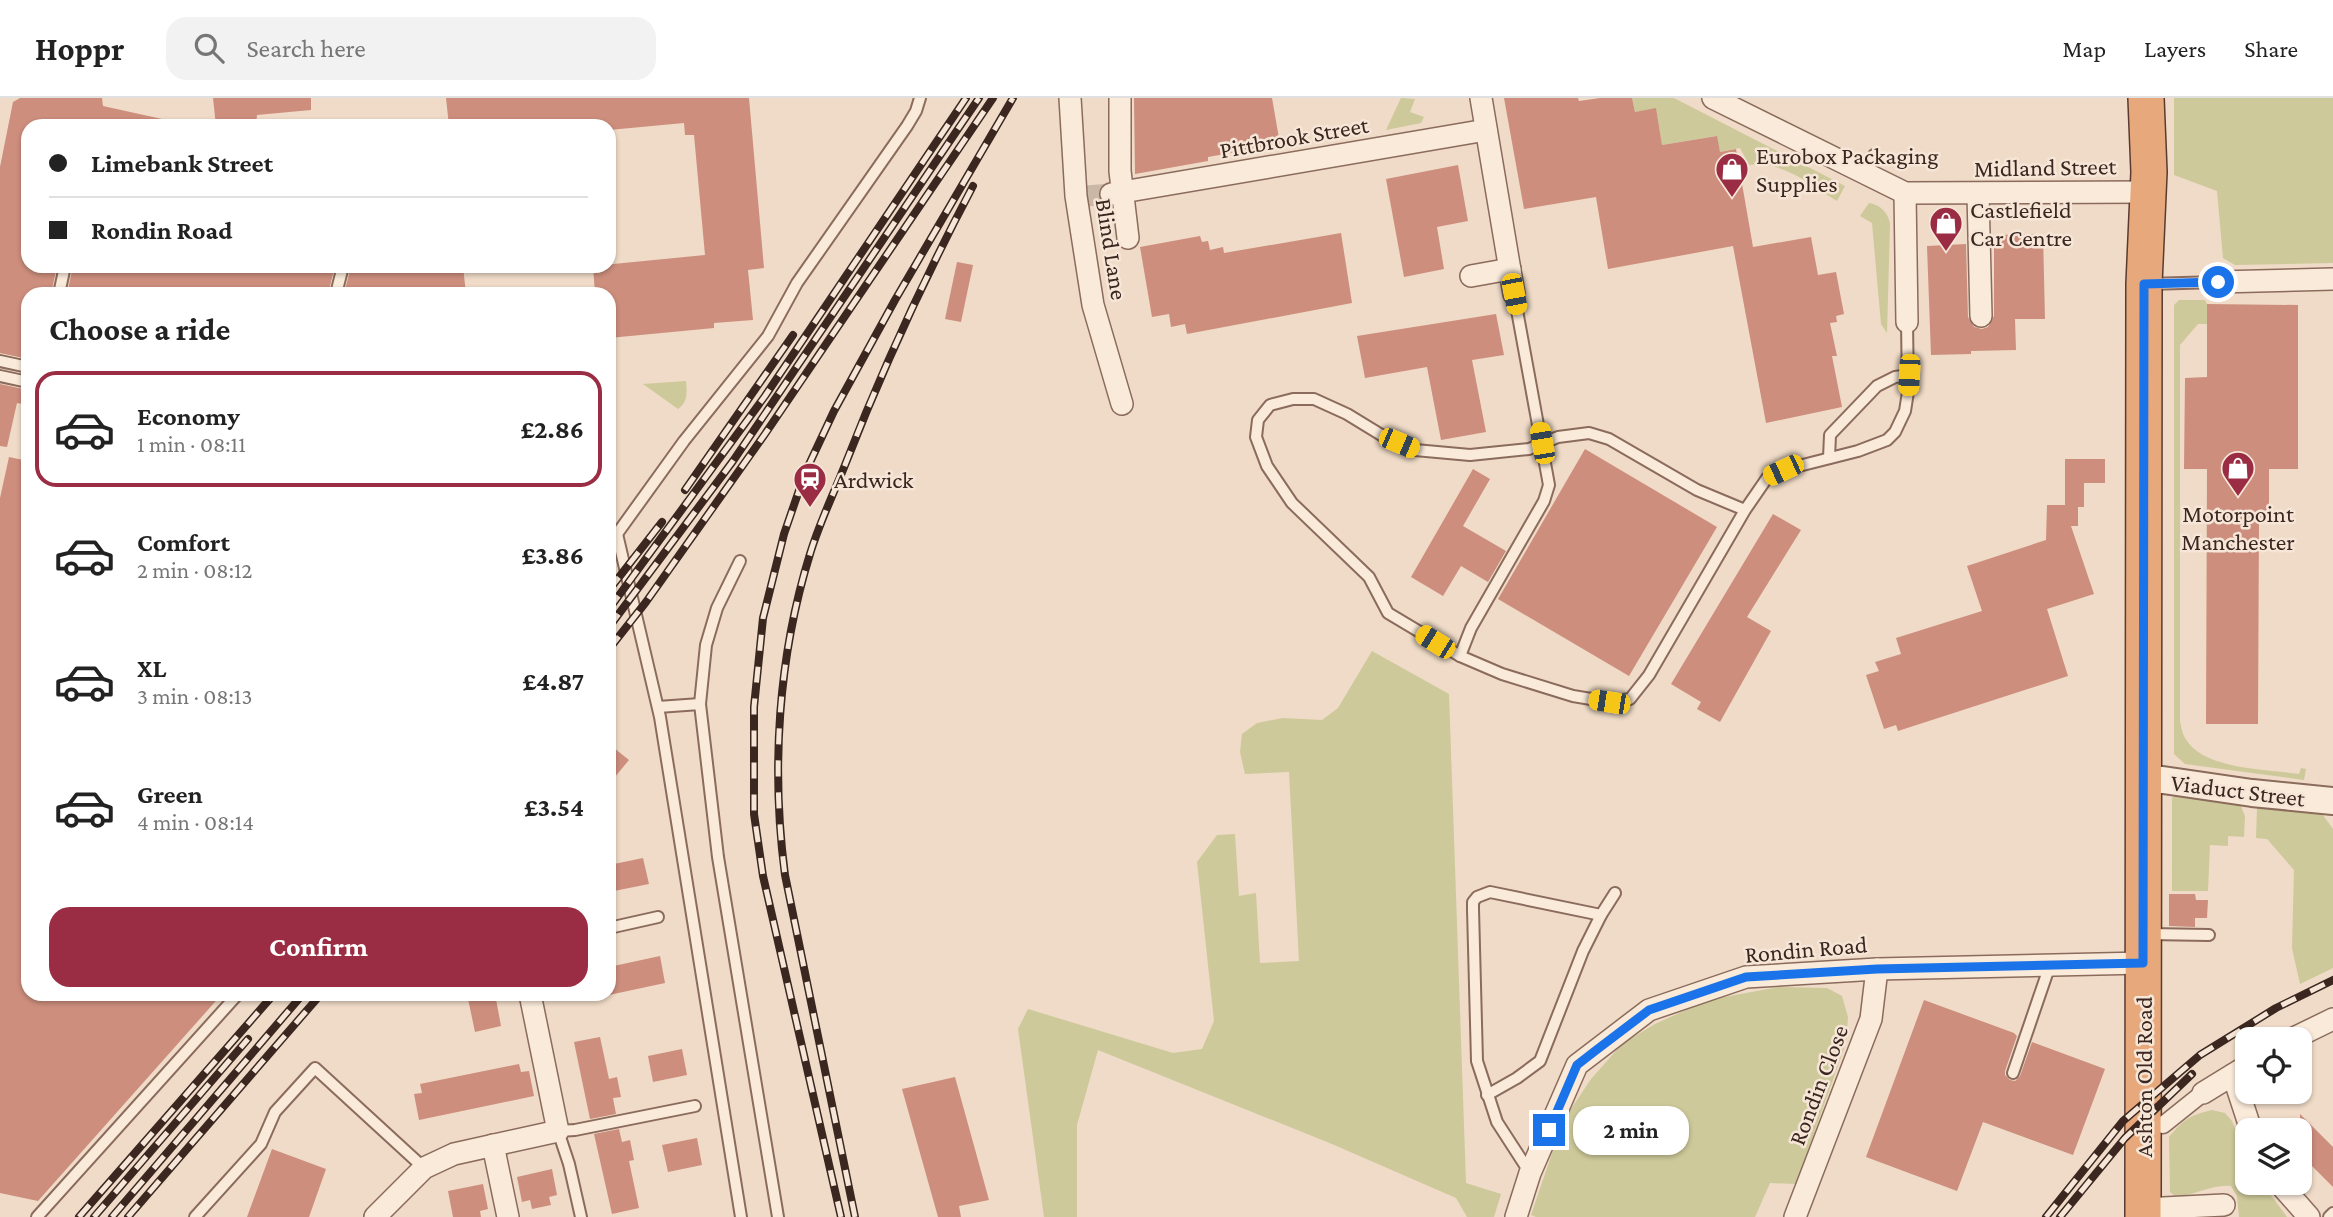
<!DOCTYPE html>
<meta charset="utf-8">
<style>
body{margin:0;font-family:"Crimson Pro",serif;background:#f2f2f2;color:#222;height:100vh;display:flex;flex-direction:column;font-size:26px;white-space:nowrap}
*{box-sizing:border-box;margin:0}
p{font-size:23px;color:#767676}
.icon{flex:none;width:38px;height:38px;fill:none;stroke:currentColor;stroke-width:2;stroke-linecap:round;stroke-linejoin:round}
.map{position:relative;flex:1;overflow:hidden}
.drawer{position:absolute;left:21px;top:189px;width:595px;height:714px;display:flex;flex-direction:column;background:#fff;border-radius:21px;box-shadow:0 2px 5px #0004}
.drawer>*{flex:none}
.banner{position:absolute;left:21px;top:21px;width:595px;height:154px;border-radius:21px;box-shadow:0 2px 5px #0004;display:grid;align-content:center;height:154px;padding:0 28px;background:#fff}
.fabs{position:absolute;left:2235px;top:929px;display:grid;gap:14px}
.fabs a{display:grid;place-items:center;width:77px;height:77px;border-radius:14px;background:#fff;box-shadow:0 2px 5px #0004;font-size:35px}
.end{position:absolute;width:32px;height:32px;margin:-16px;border:9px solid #1a73e8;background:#fff;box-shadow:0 0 0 4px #fff}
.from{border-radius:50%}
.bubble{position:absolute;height:49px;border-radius:21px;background:#fff;box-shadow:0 2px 5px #0004;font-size:23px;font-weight:700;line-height:49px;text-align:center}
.car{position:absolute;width:21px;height:42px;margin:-21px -10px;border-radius:9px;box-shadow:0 0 5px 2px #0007;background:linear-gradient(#f5c518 24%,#345 0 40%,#f5c518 0 76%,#345 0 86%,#f5c518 0)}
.banner b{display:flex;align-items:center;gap:24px;height:66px;font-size:26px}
.banner b+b{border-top:2px solid #e0e0e0}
.banner i{width:18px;height:18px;background:#222}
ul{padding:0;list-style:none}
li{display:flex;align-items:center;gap:21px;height:116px;margin:0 14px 10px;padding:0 14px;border:4px solid transparent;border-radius:21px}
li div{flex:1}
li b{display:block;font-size:26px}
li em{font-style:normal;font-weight:700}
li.on{border-color:#9a2c43}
li>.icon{width:63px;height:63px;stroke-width:1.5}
h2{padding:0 28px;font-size:32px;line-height:84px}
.action{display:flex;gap:14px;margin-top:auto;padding:14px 28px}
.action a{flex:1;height:80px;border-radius:21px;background:#9a2c43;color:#fff;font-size:28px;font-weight:700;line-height:80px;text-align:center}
header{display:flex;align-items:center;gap:42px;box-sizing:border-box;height:98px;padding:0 35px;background:#fff;border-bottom:2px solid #e0e0e0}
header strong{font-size:33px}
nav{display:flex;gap:38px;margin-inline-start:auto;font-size:24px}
.search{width:490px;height:63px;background:#f2f2f2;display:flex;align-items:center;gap:18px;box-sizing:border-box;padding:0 24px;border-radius:21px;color:#767676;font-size:26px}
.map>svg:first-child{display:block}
.green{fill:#cdc99a}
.building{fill:#cd8e7d}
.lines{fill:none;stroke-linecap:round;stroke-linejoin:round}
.minor-tunnel{stroke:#cbb7a6;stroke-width:21;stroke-dasharray:21 10;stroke-linecap:butt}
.service-casing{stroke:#8b6b5c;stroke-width:14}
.pedestrian-casing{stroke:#8b6b5c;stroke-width:19}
.minor-casing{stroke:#8b6b5c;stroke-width:24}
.tertiary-casing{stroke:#8b6b5c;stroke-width:30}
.trunk-casing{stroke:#593b30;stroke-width:38}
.service{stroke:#f9eada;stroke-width:10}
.pedestrian{stroke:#f9eada;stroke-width:16}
.minor{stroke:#f9eada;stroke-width:21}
.tertiary{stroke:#f9eada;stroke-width:26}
.trunk{stroke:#e7a87c;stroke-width:35}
.rail-casing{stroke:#3b2720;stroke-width:8}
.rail{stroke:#f6e6d7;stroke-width:5;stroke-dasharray:16;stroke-linecap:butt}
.route{stroke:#1a73e8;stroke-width:9}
.labels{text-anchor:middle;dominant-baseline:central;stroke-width:5;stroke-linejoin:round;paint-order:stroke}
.street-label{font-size:24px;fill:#3b2720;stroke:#f6e6d7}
.poi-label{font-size:24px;fill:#3b2720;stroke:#f6e6d7;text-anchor:start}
</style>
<header>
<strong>Hoppr</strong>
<div class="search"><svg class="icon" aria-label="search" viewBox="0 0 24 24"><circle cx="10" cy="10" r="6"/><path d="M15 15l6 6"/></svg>Search here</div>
<nav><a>Map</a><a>Layers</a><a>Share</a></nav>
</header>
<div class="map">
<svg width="2333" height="1119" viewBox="0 0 2333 1119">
<rect width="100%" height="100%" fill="#efdbc7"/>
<!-- green -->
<g class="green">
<polygon points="1401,0 1415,1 1410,14 1424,19 1421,25 1386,32"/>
<path d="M1632,0h42l171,88 -8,15c-26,-16 -55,-41 -88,-36l-9,-17 -20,4 -4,-16 -54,9 -6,-36 -21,3z"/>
<polygon points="2174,0 2333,0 2333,165 2235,167 2223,160 2217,93 2174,77"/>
<path d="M1869,105c12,2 19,10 21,21l-3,109 -6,-9 -9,-101 -12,-7z"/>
<path d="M2179,202h26l2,4v20h-9l-18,21v376c1,5 2,12 5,17 18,32 81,31 114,36l2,-6 5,1 -2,11 -119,-16 -11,-10v-449z"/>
<path d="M686,283c1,12 2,21 -8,28l-35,-25z"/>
<polygon points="1372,553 1449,596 1466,1085 1501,1096 1494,1119 1467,1119 1456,1100 1332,1046 1098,952 1077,1027 1077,1119 1044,1119 1018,931 1028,911 1173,955 1202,951 1214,923 1197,764 1217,737 1235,736 1239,798 1256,795 1260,865 1299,863 1289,674 1245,676 1240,654 1242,636 1257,625 1283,620 1322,622 1338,610"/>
<polygon points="2178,696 2240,706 2245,718 2244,739 2228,738 2228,748 2210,747 2208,793 2172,793 2172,700"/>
<polygon points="2264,707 2320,713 2333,731 2333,870 2300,886 2292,850 2294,772 2267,741 2256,740 2257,710"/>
<polygon points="1779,889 1827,890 1842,898 1848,919 1846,945 1796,1086 1770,1085 1755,1119 1536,1119 1531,1117 1563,1023 1591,981 1622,946 1655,926 1708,902"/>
<path d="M2212,1012l13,3 7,8 15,37v25h15l25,34h-48l-2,-21 -6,-10c-19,-2 -36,10 -56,10l-5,-4 -1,-55c14,-17 21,-22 43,-27z"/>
</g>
<!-- building -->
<g class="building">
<polygon points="20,0 102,0 103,8 162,21 161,28 28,28 28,168 57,168 51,196 28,196 28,261 0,255 0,69 13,4"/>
<polygon points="213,0 311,0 311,12 257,17 256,28 216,28"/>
<polygon points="446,0 749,0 764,170 748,172 753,222 714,225 714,230 609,240 609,196 595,196 593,168 705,157 694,37 685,37 684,25 609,32 609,28 449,28"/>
<polygon points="1134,0 1272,0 1280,46 1208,59 1208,63 1135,76"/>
<polygon points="1504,0 1578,0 1579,3 1600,0 1632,0 1635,14 1656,10 1662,47 1717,38 1720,54 1736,51 1753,149 1811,139 1818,177 1836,174 1844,216 1836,218 1837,224 1830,225 1837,258 1832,258 1842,309 1766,325 1733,148 1608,171 1596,99 1524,111"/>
<polygon points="1458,67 1468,123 1437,129 1444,171 1404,179 1386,81"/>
<polygon points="1341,135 1352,205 1187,236 1185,226 1171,229 1169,216 1152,219 1140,149 1200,138 1202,144 1208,143 1210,152 1223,149 1224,155"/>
<polygon points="2043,136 2045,221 2015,221 2016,252 1971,253 1971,256 1931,257 1927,148 1966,146 1968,219 1974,229 1982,231 1988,229 1994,218 1994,137"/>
<polygon points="957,164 973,167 961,224 945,221"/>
<polygon points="73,168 335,168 328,196 67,196"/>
<polygon points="351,168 463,168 466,196 344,196"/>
<polygon points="2207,206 2298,207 2298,371 2269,371 2269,420 2259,420 2258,626 2206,626 2207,371 2184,371 2185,280 2207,279"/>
<polygon points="1496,216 1504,257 1472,262 1486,334 1441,342 1427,269 1365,280 1357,238"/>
<polygon points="0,286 28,292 28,307 17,305 7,349 0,348"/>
<polygon points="1585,351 1717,429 1629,578 1498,501"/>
<polygon points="9,359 28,363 28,896 222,896 38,1103 0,1095 0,400"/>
<polygon points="2065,361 2105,361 2105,385 2084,385 2084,409 2078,409 2078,428 2071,428 2094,496 2047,511 2068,578 1898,633 1896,627 1884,631 1866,577 1879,573 1875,564 1901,556 1896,540 1982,513 1967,468 2046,442 2047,407 2065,407"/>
<polygon points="1473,371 1490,381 1463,428 1506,453 1488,484 1461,468 1443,498 1411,479"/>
<polygon points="1773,416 1801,432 1747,519 1771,533 1720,624 1697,611 1701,604 1671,586"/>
<polygon points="609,646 629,662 609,686"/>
<polygon points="643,760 649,786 609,794 609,767"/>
<polygon points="2169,796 2195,796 2196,802 2208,802 2207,820 2195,820 2195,829 2169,828"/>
<polygon points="660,858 665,885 609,897 609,869"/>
<polygon points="467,896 495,896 501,928 475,934"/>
<polygon points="1924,902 2014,935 2017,938 2005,973 2005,977 2010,982 2015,983 2020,978 2032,944 2105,971 2073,1057 1983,1024 1957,1093 1866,1059"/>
<polygon points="600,939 609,981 617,979 621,999 613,1000 616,1016 590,1021 574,944"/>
<polygon points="682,951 687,977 653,984 648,958"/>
<polygon points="519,966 521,974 529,973 534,998 419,1022 414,996 422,995 420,986"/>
<polygon points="955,979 989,1102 959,1108 961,1119 938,1119 902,991"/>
<polygon points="2300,1016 2333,1049 2333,1089 2300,1056"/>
<polygon points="619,1031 622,1044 630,1042 634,1062 629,1063 639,1110 612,1116 594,1036"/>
<polygon points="697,1040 702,1067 668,1074 662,1047"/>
<polygon points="272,1051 326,1071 309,1119 247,1119"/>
<polygon points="552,1071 557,1097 549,1099 551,1107 532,1111 530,1102 522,1104 517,1079"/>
<polygon points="483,1086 488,1111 480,1113 481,1119 453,1119 448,1093"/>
</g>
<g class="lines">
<!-- minor-tunnel -->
<polyline class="minor-tunnel" points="1087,98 1111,96"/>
<defs>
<g id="service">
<polyline points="1866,77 1874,57"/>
<polyline points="2147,186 2218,184"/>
<polyline points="59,196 65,168"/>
<polyline points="336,196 343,168"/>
<polyline points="0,263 28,269"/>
<polyline points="0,278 28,284"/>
<polyline points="1829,360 1830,337 1877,288 1895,279 1909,277"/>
<polyline points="1745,412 1697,392 1609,341 1589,335 1558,339 1529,351 1470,357 1415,352 1383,338 1347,316 1314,301 1293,301 1270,307 1258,322 1256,339 1267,368 1292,405 1369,479 1388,515 1460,558 1502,576 1573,598 1609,604 1630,601 1649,577 1745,412 1767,380 1783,372 1858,353 1887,342 1895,334 1905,313 1908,294 1907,224"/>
<polyline points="617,436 660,619 741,1119"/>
<polyline points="609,447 684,343 768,238 797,185 907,28 916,13 920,0"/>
<polyline points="1460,558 1471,530 1544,403 1549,387 1514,196"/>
<polyline points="700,606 706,547 717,510 740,463"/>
<polyline points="658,609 700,606 718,759 778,1119"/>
<polyline points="609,830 658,819"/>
<polyline points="2149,836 2209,837"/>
<polyline points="2013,975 2050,867"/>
<polyline points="1487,997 1517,980 1540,963 1583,853 1601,817 1615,795"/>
<polyline points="1530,1075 1497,1024 1477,963 1473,811 1473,804 1477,799 1490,794 1601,817"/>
<polyline points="37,1119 238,896"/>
<polyline points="195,1119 261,1046 275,1014 315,970 424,1070"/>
<polyline points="581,1119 569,1066 558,1033 575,1032 695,1008"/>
<polyline points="2329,1119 2333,1115"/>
</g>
<polyline id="pedestrian" points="2163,1027 2203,995"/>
<g id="minor">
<polyline points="1070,0 1076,98 1093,207 1122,306"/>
<polyline points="1120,0 1120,73 1128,140"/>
<polyline points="1481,0 1514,196"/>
<polyline points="1713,0 1905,95 2148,94"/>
<polyline points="1905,95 1907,224"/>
<polyline points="1111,96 1486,32"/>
<polyline points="1978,96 1981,218"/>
<polyline points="1471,178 1510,171"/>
<polyline points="2218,184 2333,181"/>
<polyline points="2290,942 2333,921"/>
<polyline points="2233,977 2251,1032"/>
<polyline points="2203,995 2247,968"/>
<polyline points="493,1047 508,1119"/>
<polyline points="2279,1085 2309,1119"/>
<polyline points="2143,1111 2224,1107"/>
<polyline points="375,1119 424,1070 454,1056 558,1033 530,896"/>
<polyline points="1516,1119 1530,1075 1577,967 1649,912 1746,879 1877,871 2143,865"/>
<polyline points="1795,1119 1871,921 1877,871"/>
</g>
<polyline id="tertiary" points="2144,682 2163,682 2252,695 2333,703"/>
<polyline id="trunk" points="2143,1119 2144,186 2149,74 2146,0"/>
</defs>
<!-- service casing -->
<use href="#service" class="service-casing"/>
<!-- pedestrian casing -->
<use href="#pedestrian" class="pedestrian-casing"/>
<!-- minor casing -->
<use href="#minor" class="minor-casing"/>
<!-- tertiary casing -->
<use href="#tertiary" class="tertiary-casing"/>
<!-- trunk casing -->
<use href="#trunk" class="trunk-casing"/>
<!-- service -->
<use href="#service" class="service"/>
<!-- pedestrian -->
<use href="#pedestrian" class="pedestrian"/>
<!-- minor -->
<use href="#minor" class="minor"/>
<!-- tertiary -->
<use href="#tertiary" class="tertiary"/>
<!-- trunk -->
<use href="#trunk" class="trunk"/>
<defs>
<g id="rail">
<polyline points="685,392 793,237"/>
<polyline points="609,492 662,424"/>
<polyline points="609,511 765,298 966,0"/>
<polyline points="609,529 733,363 979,0"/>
<polyline points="609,551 646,504 765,336 993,0"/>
<polyline points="79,1119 274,896"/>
<polyline points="94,1119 248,941"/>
<polyline points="112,1119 303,896"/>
<polyline points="128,1119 321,896"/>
<polyline points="841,1119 763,778 754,716 754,609 763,520 784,436 805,375 834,313 895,202 1013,0"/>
<path d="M855,1119l-70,-342c-14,-106 -7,-218 25,-321 9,-30 23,-59 35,-89 37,-95 80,-188 128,-279"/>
<polyline points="2046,1119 2123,1023 2200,957 2276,910 2333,882"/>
<polyline points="2060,1119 2125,1040 2192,976"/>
</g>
</defs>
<!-- rail casing -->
<use href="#rail" class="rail-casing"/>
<!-- rail -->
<use href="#rail" class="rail"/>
</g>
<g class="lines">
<!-- route -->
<polyline class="route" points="1549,1032 1577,967 1595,953 1649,912 1746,879 1877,871 2143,865 2144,186 2218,184"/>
</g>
<!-- icons -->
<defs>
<symbol id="shop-pin" viewBox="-11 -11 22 30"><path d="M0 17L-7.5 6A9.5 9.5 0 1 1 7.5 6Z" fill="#9a2c43" stroke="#f6e6d7"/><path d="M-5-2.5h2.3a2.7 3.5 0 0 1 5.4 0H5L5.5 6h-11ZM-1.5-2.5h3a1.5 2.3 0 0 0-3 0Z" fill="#fff"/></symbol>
<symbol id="station-pin" viewBox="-11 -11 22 30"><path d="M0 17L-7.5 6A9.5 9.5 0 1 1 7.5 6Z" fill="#9a2c43" stroke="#f6e6d7"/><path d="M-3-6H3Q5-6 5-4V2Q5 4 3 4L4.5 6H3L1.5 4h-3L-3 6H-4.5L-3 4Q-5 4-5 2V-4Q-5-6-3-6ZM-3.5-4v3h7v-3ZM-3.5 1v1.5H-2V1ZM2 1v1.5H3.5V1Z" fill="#fff"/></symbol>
</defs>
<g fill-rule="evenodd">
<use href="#shop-pin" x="1713" y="52" width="38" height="52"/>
<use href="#shop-pin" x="1927" y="106" width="38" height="52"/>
<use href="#shop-pin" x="2219" y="351" width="38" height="52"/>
<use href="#station-pin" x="791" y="362" width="38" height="52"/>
</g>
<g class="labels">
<!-- street labels -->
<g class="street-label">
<text transform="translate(1294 39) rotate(-10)">Pittbrook Street</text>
<text transform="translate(2045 69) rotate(-1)">Midland Street</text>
<text transform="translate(1112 151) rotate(81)">Blind Lane</text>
<text transform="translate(2238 692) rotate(7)">Viaduct Street</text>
<text transform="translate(1806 851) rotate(-5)">Rondin Road</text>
<text transform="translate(2143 979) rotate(-90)">Ashton Old Road</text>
<text transform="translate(1818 987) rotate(-69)">Rondin Close</text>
</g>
<!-- poi labels -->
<g class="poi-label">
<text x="1756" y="57">Eurobox Packaging<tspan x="1756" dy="28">Supplies</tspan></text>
<text x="1970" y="111">Castlefield<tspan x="1970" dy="28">Car Centre</tspan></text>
<text x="834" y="381">Ardwick</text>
<text x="2238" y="415" text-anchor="middle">Motorpoint<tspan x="2238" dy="28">Manchester</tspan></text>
</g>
</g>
</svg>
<div class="fabs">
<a><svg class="icon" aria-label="locate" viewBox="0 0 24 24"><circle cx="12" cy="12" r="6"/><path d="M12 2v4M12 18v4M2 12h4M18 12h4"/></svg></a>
<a><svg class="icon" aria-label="layers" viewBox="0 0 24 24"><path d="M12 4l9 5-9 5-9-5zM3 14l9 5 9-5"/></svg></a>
</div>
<i class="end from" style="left:2218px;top:184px"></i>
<i class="end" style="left:1549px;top:1032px"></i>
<div class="bubble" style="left:1573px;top:1008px;width:116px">2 min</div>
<i class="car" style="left:1514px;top:196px;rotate:169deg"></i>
<i class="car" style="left:1909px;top:277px;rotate:183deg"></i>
<i class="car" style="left:1399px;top:345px;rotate:113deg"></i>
<i class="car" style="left:1542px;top:345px;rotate:350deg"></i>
<i class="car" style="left:1783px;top:372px;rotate:245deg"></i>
<i class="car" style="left:1435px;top:544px;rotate:302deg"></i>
<i class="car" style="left:1609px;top:604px;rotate:279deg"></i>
<div class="banner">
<b><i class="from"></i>Limebank Street</b>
<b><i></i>Rondin Road</b>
</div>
<section class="drawer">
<h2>Choose a ride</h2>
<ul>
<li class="on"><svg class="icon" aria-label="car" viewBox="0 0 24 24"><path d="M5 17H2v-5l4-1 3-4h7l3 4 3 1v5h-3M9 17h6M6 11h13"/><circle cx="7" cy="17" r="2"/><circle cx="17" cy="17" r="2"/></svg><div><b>Economy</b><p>1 min · 08:11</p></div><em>£2.86</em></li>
<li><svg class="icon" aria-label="car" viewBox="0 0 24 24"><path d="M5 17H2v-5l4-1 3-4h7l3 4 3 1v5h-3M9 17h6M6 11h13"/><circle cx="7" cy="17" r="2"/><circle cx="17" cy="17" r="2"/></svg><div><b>Comfort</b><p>2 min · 08:12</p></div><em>£3.86</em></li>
<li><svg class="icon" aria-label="car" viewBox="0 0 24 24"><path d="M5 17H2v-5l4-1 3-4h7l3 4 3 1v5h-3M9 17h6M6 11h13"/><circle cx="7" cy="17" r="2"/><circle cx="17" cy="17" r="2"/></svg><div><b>XL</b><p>3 min · 08:13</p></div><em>£4.87</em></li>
<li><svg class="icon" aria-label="car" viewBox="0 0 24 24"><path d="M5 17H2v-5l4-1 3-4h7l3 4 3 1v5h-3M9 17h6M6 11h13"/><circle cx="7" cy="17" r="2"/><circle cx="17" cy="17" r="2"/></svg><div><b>Green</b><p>4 min · 08:14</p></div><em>£3.54</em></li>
</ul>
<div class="action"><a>Confirm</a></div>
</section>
</div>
